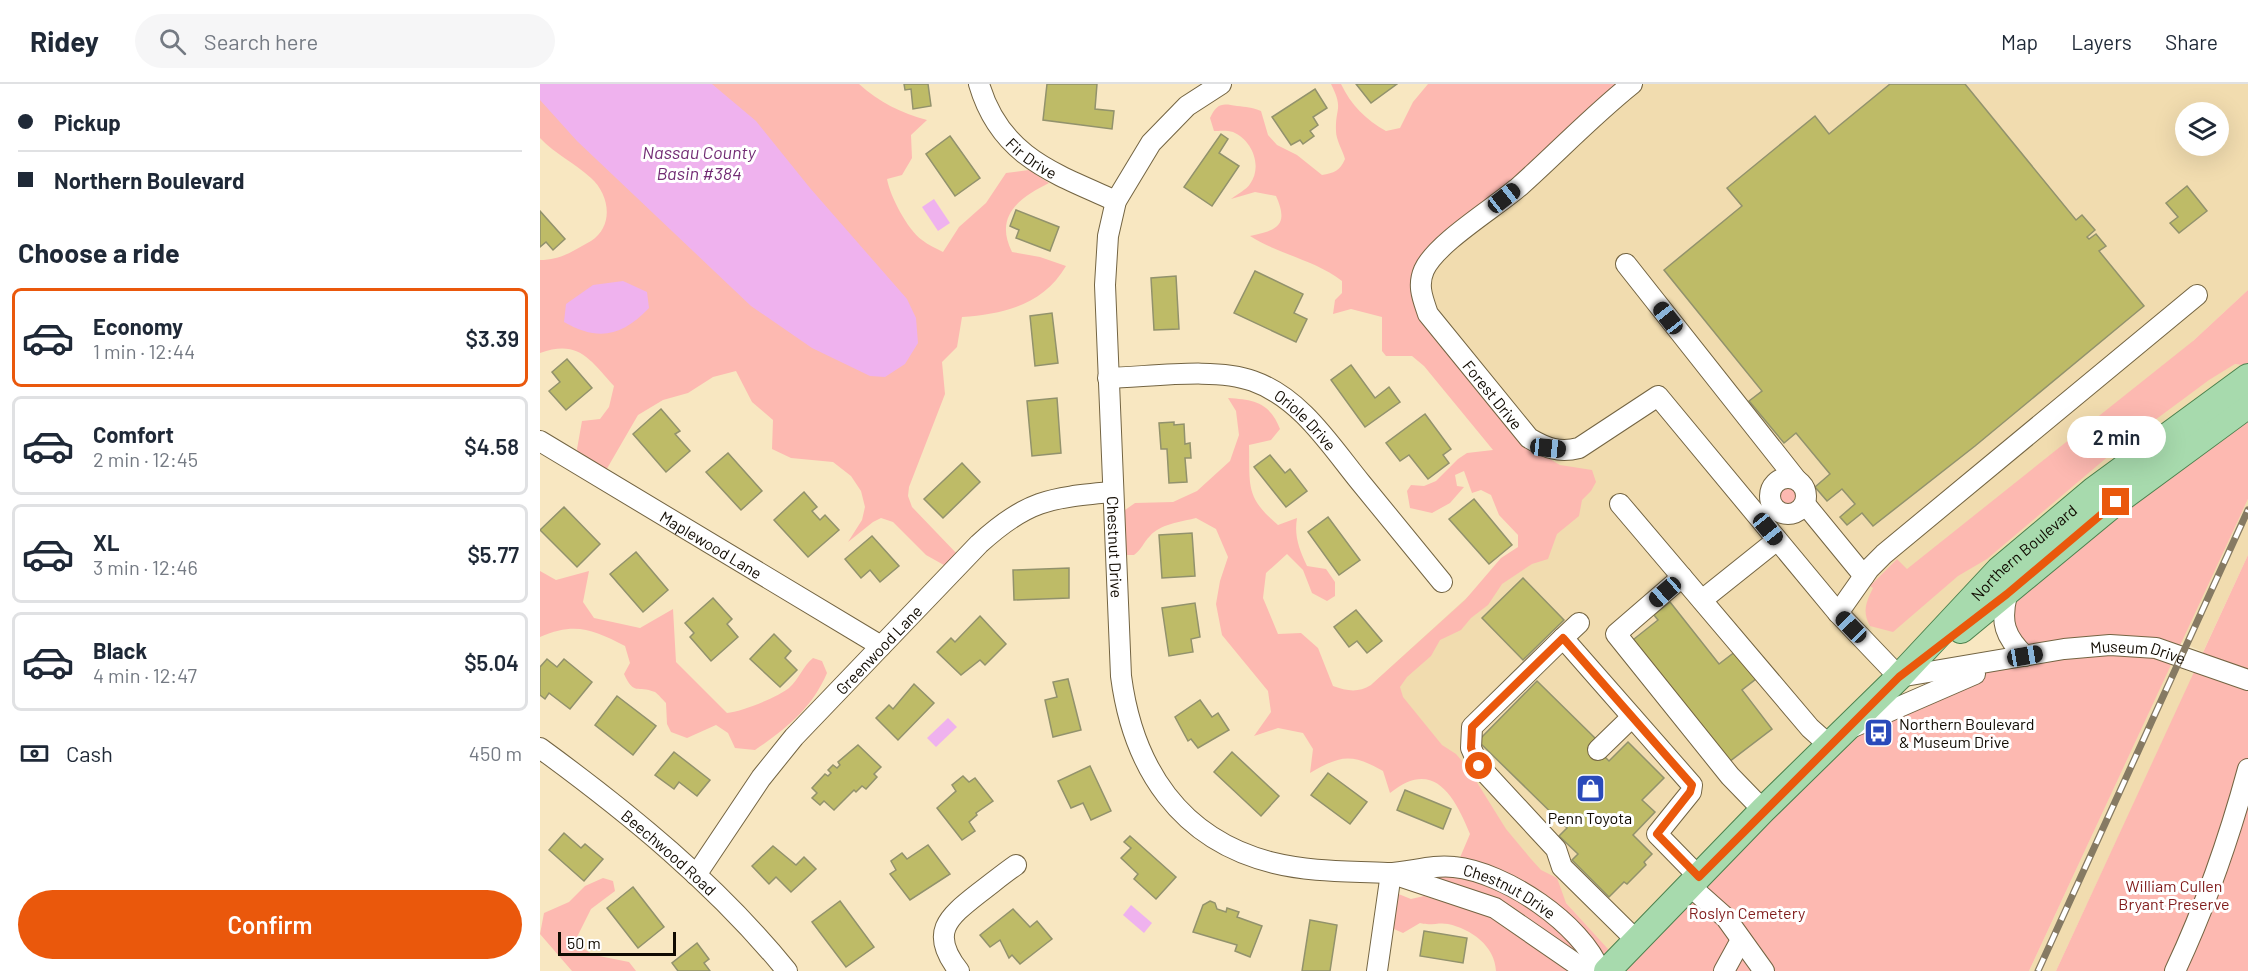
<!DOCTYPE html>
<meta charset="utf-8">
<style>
body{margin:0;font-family:Barlow,sans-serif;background:#f6f6f7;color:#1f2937;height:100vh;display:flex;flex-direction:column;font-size:22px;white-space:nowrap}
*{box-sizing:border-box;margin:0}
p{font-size:20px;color:#747a83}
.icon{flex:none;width:33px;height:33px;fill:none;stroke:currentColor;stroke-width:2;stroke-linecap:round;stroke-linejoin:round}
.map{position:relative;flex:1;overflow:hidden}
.side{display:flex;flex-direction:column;background:#fff;width:540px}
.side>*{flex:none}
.banner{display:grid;align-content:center;height:132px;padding:0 18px;background:#fff}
.tools{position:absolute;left:1635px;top:18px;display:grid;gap:12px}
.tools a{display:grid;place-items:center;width:54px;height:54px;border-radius:50%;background:#fff;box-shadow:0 6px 24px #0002;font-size:30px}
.scale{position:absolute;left:18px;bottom:15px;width:118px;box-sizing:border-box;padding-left:6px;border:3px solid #100a01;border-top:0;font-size:16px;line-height:21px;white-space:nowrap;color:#100a01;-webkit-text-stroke:4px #fff;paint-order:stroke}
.end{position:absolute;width:27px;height:27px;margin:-14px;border:8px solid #ea580c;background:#fff;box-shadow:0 0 0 3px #fff}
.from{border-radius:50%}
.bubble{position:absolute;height:42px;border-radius:21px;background:#fff;box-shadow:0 6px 24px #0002;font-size:20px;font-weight:600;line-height:42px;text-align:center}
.car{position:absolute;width:18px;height:36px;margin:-18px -9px;border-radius:8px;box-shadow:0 0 4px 2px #0007;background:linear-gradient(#222 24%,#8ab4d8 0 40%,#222 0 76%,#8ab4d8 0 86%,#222 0)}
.banner b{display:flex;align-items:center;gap:21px;height:57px;font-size:22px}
.banner b+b{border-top:2px solid #e0e1e3}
.banner i{width:15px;height:15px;background:#1f2937}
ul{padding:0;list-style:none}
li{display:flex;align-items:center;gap:18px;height:99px;margin:0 12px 9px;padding:0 6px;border:3px solid #e0e1e3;border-radius:9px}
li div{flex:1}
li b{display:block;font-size:22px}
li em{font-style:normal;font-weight:600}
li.active{border-color:#ea580c}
li>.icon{width:54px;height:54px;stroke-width:1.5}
h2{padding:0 18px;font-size:27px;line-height:72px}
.pay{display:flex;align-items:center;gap:15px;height:66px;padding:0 18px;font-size:22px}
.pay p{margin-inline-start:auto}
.cta{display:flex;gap:12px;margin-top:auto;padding:12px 18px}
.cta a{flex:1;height:69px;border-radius:36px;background:#ea580c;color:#fff;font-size:24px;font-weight:600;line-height:69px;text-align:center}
header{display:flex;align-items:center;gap:36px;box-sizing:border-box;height:84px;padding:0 30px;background:#fff;border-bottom:2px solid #e0e1e3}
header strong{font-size:28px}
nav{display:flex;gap:33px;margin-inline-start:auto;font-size:21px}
.search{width:420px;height:54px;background:#f6f6f7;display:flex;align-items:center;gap:15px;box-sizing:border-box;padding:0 21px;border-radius:33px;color:#747a83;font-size:22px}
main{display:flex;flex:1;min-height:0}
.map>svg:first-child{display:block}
.built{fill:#f1dcaf;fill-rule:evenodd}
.green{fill:#fdb9b1}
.water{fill:#efb2ee}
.building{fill:#bebb67;stroke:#92926c;stroke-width:1.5}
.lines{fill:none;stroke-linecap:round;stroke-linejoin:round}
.minor-casing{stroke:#736442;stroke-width:22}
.major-casing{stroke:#4c814d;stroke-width:28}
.minor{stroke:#fff;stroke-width:20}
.major{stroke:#a7daad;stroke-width:26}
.rail-casing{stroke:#867a63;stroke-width:7}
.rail{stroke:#fff;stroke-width:4.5;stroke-dasharray:14;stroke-linecap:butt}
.route{stroke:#ea580c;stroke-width:8}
.labels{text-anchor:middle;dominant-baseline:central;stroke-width:6;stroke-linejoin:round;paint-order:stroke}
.street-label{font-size:16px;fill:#100a01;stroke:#fff}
.poi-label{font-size:16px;fill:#100a01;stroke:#fff;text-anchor:start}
.park-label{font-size:16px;fill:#801b1a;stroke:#fff}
.water-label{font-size:18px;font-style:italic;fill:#722c74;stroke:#fff}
</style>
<header>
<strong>Ridey</strong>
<div class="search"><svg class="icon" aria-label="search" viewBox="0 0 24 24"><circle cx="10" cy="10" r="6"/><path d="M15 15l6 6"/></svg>Search here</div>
<nav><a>Map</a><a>Layers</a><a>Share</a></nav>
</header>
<main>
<section class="side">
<div class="banner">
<b><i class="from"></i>Pickup</b>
<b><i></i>Northern Boulevard</b>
</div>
<h2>Choose a ride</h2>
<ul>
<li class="active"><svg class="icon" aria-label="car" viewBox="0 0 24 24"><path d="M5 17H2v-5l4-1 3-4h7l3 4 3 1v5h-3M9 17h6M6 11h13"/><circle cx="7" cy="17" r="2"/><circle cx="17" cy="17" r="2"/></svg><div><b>Economy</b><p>1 min · 12:44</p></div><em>$3.39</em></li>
<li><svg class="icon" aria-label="car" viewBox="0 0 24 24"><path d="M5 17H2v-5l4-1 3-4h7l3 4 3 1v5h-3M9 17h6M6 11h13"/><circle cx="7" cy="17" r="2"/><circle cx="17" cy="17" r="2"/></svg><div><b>Comfort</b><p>2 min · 12:45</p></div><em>$4.58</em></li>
<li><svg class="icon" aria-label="car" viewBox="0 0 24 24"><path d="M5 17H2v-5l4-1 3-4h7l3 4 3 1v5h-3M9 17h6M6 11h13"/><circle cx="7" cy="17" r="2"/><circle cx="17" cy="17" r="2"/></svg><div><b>XL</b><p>3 min · 12:46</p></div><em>$5.77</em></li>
<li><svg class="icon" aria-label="car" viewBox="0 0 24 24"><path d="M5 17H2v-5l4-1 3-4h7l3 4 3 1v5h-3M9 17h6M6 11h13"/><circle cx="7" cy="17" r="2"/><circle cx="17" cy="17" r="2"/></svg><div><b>Black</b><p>4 min · 12:47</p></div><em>$5.04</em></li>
</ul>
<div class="pay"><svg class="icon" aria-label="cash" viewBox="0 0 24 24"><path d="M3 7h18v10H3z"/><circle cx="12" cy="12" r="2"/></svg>Cash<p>450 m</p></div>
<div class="cta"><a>Confirm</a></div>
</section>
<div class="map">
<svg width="1708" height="887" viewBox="0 0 1708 887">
<rect width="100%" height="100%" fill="#f8e7c1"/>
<!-- built -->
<g class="built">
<path d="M1092,0h616v206l-55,51 -1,5 43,18 13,2 -154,124 -476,471 -247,-276 180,-164 -123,-207 -4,-45zM1646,28h32v34h-32z"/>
<polygon points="1708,415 1708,471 1663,568 1641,558"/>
<polygon points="1631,580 1654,590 1516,887 1489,887"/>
</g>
<!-- green -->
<g class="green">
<path d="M0,0h319c20,18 42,29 68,36l-16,15 1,23 -10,17 -15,4c3,17 20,50 35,61 6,5 14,8 21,12l16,-25 27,-24 20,-30 23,-3 20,13c-30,15 -55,33 -37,69l28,5 26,9c-23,39 -62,48 -104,51l-5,30 -15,15 3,32 -36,93 -1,9 4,11 47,49 -8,13 -25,-14 -33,-33 -12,-4 -8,4 -25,20 14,-22 3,-13 -4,-16 -10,-15 -18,-14 -42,-4 -19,-9 1,-29 -21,-18 -16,-31 -23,6 -25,16 -25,7 -25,15 -33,57 -17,10 -11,-33 5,-28 18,-2 9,-12 5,-21c-24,-26 -35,-47 -74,-33v-93c21,0 33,-9 51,-19 23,-15 19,-46 0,-63 -16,-15 -36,-24 -51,-40z"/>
<path d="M791,0h10c10,21 25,36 45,47l14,-3 13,-26 15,-18h204l-192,165 -19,43 122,163 17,10 32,5 4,12 -5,9 -9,9 -3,16 -22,18 -9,25 -16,5 -30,20 -14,21 -17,13 -10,12 -21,10 -9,16 -24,21 -7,10 3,10 39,48 14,9 12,14 38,61 25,30 10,11 16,8 9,25 52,57 202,-206 196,-108 -9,-51 241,-188v92l-219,472h-533c-1,-25 -25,-42 -48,-47 -9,-2 -18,2 -28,-1l-17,10 -16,-7 9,-33 15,6 13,-3 32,10 7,-2 19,10 10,1 -101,-42 65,-6 14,-33c-15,-37 -36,-77 -80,-41l-7,-22c-32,-18 -42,-16 -73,2l3,-24 -10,-16 -25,-5 -24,8 17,-24 -3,-21 -46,-56 -6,-31 4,-23 8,-24 -12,-28 -20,-11c-15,4 -36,6 -46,18 -7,7 -8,13 -16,19h-10l-5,-35 6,-10 10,-7 38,-1 24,-11 33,-30 9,-26 -3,-24 -8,-13c27,2 41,4 52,31l-9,11 -22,5c1,41 -4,52 29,80l19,-7c-3,18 2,31 10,48l19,3 9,13v14l-8,5 -15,-8 -9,-23 -16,-16 -21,19 -3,25 15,36 23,-1 17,15 15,38c14,5 25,7 38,-1l94,-85 36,-42 17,-11v-12l-19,-20 -8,-20 -10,-5 -9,3 -8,-22 -9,4 2,11 7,1 -14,16 -18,10 -22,-5 -3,-17 4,-6 13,1 12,-5 22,-22 9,-6 26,-3 -69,-84 -12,-10h-26l-4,-5v-34l-31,-8 -18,5 2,-14 7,-7v-12c-27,-21 -62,-26 -92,-45 28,-6 39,-11 26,-40l-21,-4 -24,7c6,-5 15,-9 19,-15 13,-18 2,-44 -17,-52 -6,-2 -14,-1 -19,-1l-4,-13c7,-15 12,-15 27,-12 9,1 15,1 24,5l7,24 9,10 20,10 25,20c12,-2 18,-4 23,-16 -2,-8 -9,-19 -9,-28 -1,-24 8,-21 -5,-47z"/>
<path d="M1708,206v76l-13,-2 -26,16 -85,63 -137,116 -29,17 -65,56 -23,-6c-8,-14 -4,-24 3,-38l-3,-2 27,-27 10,10 286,-228z"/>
<circle cx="1248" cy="411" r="13"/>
<polygon points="1708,471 1708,887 1516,887"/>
<path d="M0,487l16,9 33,-9 -6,31 11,16 46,10 33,-19 3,53 51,51c14,-1 51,-16 62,-25 10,-9 14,-22 24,-30l9,3 5,12c-15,35 -41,56 -72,77l-20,-2 -7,-15 -12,-8 -29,13 -16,-6 -4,-8 -1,-21c-3,-3 -8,-9 -11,-11 -18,-7 -21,4 -31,-18l6,-11 -5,-17c-33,-17 -50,-24 -85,-9z"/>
<polygon points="63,794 73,797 75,807 51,825 34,859 54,871 89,878 96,887 32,887 0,850 4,829 29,818 45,802"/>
</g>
<!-- water -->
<g class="water">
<polygon points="0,0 172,0 216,37 270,104 367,215 376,234 378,259 365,280 345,293 330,292 272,264 211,222 37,57 0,16"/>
<polygon points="394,115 410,139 398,147 382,123"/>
<path d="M83,197l24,11 2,16c-27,28 -50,34 -85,14l2,-18 27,-19z"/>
<polygon points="408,634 417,643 396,663 387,654"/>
<polygon points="591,821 612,839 604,849 583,831"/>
</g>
<!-- building -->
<g class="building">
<polygon points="364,0 388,0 391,22 373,25 371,5 365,6"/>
<polygon points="507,0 557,0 555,25 574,27 572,45 503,36"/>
<polygon points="816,0 857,0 831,19"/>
<polygon points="1350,0 1425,0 1536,136 1542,131 1555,146 1547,153 1549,155 1556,150 1566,162 1559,167 1604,222 1435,362 1333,442 1322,429 1307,441 1300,433 1315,420 1302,405 1287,417 1275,403 1290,390 1256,349 1244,359 1209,317 1222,307 1124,186 1202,122 1187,104 1275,32 1289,50"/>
<polygon points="775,5 787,24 773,33 778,41 770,47 774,52 763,60 760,56 751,61 732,33"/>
<polygon points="681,50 688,55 679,69 699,82 672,122 644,103"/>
<polygon points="410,52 440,94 415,112 386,70"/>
<polygon points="1647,102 1667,127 1639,149 1630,139 1638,133 1626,119"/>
<polygon points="476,126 519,143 510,167 476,154 479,146 470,142"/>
<polygon points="0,127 25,155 13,166 6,158 0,163"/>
<polygon points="715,187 763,210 754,229 767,235 756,258 694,229"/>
<polygon points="636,192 639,245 614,246 611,194"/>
<polygon points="512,229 518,279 495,282 490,232"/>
<polygon points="27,275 52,304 26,326 9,307 20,298 12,288"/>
<polygon points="811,281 835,314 849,303 860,318 825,343 791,296"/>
<polygon points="517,314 521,369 492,372 487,317"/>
<polygon points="121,325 140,347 135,350 150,367 126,388 93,350"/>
<polygon points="885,330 911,365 903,371 909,379 888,395 869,371 860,377 846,359"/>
<polygon points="634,338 634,341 644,340 645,360 650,359 651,374 645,374 647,398 629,399 627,365 621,365 619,339"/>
<polygon points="188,369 222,407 201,426 166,388"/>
<polygon points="730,371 745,389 750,385 767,407 746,423 714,383"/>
<polygon points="422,379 440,398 403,434 384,415"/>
<polygon points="264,408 277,423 272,427 280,436 285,431 299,446 268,473 234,436"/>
<polygon points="934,415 972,461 949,480 909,435"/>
<polygon points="24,423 60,460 37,483 0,446"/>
<polygon points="788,433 820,476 799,491 768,448"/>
<polygon points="652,449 655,492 622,494 619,451"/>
<polygon points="332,452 359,482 340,498 330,486 321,494 305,475"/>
<polygon points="96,468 128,506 103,528 70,490"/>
<polygon points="529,484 529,514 474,516 473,486"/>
<polygon points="983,494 1024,536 983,576 942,534"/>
<polygon points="173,514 192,535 187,540 198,553 171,577 150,553 154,549 145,539"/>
<polygon points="1130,518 1179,580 1200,564 1221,591 1202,606 1232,645 1185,681 1089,559 1118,536 1114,531"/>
<polygon points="655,519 660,553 651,555 653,568 629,572 622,524"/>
<polygon points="816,526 842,557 827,569 817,557 809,563 794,543"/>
<polygon points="440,532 466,560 445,581 440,576 421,591 397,568 411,554 415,558"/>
<polygon points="234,550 251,567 245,574 257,586 240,603 210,575"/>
<polygon points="7,575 17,583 24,575 52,598 30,625 9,609 5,615 0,611 0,583"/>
<polygon points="528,595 541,646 513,653 505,616 517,613 513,598"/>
<polygon points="997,597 1057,656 1049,664 1060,676 1064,672 1069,677 1088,658 1124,694 1102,716 1115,728 1093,751 1112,770 1104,778 1106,781 1087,800 1084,798 1069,813 1032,776 1038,770 1019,752 1027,744 938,657"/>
<polygon points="374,600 394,619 358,656 336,634 349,621 353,625"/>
<polygon points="77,612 116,642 93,671 55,641"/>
<polygon points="660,616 672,633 678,629 689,646 658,664 651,655 648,657 635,633"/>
<polygon points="318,661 341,683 334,690 337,693 326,705 322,702 316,708 314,706 294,726 284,717 280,721 272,714 277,709 272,704 285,690 288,692 291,689 288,686 293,681 297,684 300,681 298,678"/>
<polygon points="134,668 170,696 157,712 139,698 134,705 115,691"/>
<polygon points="692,668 739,712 721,732 674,688"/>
<polygon points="550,682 571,727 551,736 543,719 531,724 518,697"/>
<polygon points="788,689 827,718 810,740 771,711"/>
<polygon points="423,692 429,698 435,694 453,717 436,729 437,731 429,738 435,747 422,756 397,724 416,707 412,701"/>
<polygon points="865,706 911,725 903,745 857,726"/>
<polygon points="24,749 41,764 45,760 63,775 44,797 9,766"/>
<polygon points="590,752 636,793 616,815 594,795 598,790 581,774 591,764 584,758"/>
<polygon points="388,761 410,790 370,816 350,790 356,786 351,777 362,769 367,775"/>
<polygon points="233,762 256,781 264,773 276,785 251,808 236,793 229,800 212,782"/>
<polygon points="93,803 124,843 98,864 67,824"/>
<polygon points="300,817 334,863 306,883 272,838"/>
<polygon points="670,817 675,819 677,825 686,828 687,824 699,828 697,833 722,842 710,873 695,867 697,861 653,848 663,821"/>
<polygon points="473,825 490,843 497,837 512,855 480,880 472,871 469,874 460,856 450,863 440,851"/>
<polygon points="770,836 797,841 790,887 762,887"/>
<polygon points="884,847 927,854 923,879 880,872"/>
<polygon points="157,859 169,875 164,879 170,887 138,887 132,879"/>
</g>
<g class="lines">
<defs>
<g id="minor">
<path id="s1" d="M439,0c21,72 74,89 137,117"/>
<path id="s2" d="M681,0l-34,22 -36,37 -35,58 -8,35 -3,49 16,391c12,92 59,164 153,187 36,9 76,8 113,10 22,0 44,-9 67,-6 51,5 128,57 146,104"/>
<path id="s3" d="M1092,0c-40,32 -74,68 -112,102 -24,21 -84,57 -96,84 -7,16 -1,29 4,44l101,124c17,10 30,15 50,10l79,-52 180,217 61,64 165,-28 46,-4 46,3 92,32"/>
<polyline points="1086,180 1256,395"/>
<path id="s4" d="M568,294c41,-1 108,-11 145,3 48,17 77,64 108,102 27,33 54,66 81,99"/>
<path id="s5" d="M0,357l341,205"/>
<circle cx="1248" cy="412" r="18"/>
<polyline points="1080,420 1142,493"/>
<polyline points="1265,420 1324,492"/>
<path d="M1467,511c-7,27 -2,42 18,61"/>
<polyline points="1162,516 1237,456"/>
<polyline points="1298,529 1329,485 1344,470 1657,211"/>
<polyline points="1023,554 1039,539"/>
<polyline points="1313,643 1435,590"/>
<path id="s6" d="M0,664c89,65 177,137 247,223"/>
<polyline points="1058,666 1092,633"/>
<polyline points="1223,726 1190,692 1076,550 1142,493 1270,644 1289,661"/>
<polyline points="853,790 955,824 1039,882 1050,887"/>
<path id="s7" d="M156,791l65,-97 33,-41 185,-193c48,-44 70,-46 132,-52"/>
<polyline points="1150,802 1186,834 1224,887"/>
<polyline points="1097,857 1022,783 1016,765 939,682 931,664 932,643 1023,554 1152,701 1151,708 1117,750 1159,793"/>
<path d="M419,887c-30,-38 -12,-53 20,-78 12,-9 24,-19 37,-28"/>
<polyline points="837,887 851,789"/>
<polyline points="1184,887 1201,856"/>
<path d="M1635,887c31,-66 54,-132 73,-202"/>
</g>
<g id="major">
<polyline points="1421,546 1576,418 1708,321"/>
<path id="s8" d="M1067,887l156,-161 136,-133 100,-107 95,-80 154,-113"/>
</g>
</defs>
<!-- minor casing -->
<use href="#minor" class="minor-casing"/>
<!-- major casing -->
<use href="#major" class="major-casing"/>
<!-- minor -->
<use href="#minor" class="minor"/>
<!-- major -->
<use href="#major" class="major"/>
<defs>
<polyline id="rail" points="1498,887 1708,426"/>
</defs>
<!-- rail casing -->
<use href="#rail" class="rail-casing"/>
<!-- rail -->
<use href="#rail" class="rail"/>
</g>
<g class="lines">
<!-- route -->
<polyline class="route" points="939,682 931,664 932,643 1023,554 1152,701 1150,708 1117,750 1159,793 1359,593 1467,510 1576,418"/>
</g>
<!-- icons -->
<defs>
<symbol id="bus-square" viewBox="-11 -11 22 22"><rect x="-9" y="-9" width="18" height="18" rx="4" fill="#2a4aba" stroke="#fff"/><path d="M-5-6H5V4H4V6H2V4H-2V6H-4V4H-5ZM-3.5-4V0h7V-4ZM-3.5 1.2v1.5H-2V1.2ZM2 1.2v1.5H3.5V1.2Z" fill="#fff"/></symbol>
<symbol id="shop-square" viewBox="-11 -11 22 22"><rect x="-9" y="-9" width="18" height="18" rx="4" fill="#2a4aba" stroke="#fff"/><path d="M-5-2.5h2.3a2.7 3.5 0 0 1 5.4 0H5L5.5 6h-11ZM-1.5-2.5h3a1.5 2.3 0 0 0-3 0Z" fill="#fff"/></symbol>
</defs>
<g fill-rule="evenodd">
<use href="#bus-square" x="1322" y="632" width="33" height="33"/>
<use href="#shop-square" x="1034" y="688" width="33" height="33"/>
</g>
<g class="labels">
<!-- street labels -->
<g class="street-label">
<text stroke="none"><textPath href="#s1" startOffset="93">Fir Drive</textPath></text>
<text stroke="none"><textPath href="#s3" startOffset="429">Forest Drive</textPath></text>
<text stroke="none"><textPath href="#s4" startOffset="212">Oriole Drive</textPath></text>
<text stroke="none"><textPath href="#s5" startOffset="200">Maplewood Lane</textPath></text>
<text stroke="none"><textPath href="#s2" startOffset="507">Chestnut Drive</textPath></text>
<text stroke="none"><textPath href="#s8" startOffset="591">Northern Boulevard</textPath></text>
<text stroke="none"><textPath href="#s7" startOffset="291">Greenwood Lane</textPath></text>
<text stroke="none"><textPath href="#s3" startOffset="1245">Museum Drive</textPath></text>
<text stroke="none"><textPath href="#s6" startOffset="166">Beechwood Road</textPath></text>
<text stroke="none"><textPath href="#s2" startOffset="1137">Chestnut Drive</textPath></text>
</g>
<!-- poi labels -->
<g class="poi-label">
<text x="1359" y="639">Northern Boulevard<tspan x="1359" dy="18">&amp; Museum Drive</tspan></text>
<text x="1050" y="733" text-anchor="middle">Penn Toyota</text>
</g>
<!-- park labels -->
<g class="park-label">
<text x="1634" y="801">William Cullen<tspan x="1634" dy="18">Bryant Preserve</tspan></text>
<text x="1207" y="828">Roslyn Cemetery</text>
</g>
<!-- water labels -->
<g class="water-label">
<text x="159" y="68">Nassau County<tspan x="159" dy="21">Basin #384</tspan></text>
</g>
</g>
</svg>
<div class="tools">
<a><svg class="icon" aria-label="layers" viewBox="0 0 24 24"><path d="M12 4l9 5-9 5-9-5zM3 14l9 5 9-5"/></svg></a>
</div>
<div class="scale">50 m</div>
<i class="end from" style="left:939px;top:682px"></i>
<i class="end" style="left:1576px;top:418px"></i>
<div class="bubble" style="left:1527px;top:332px;width:99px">2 min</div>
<i class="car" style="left:964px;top:114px;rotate:52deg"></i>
<i class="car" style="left:1128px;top:234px;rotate:322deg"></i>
<i class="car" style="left:1008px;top:364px;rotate:96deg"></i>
<i class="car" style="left:1228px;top:445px;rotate:141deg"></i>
<i class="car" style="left:1125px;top:508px;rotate:229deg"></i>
<i class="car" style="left:1311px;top:543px;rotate:316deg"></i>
<i class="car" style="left:1485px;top:572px;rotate:80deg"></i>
</div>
</main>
